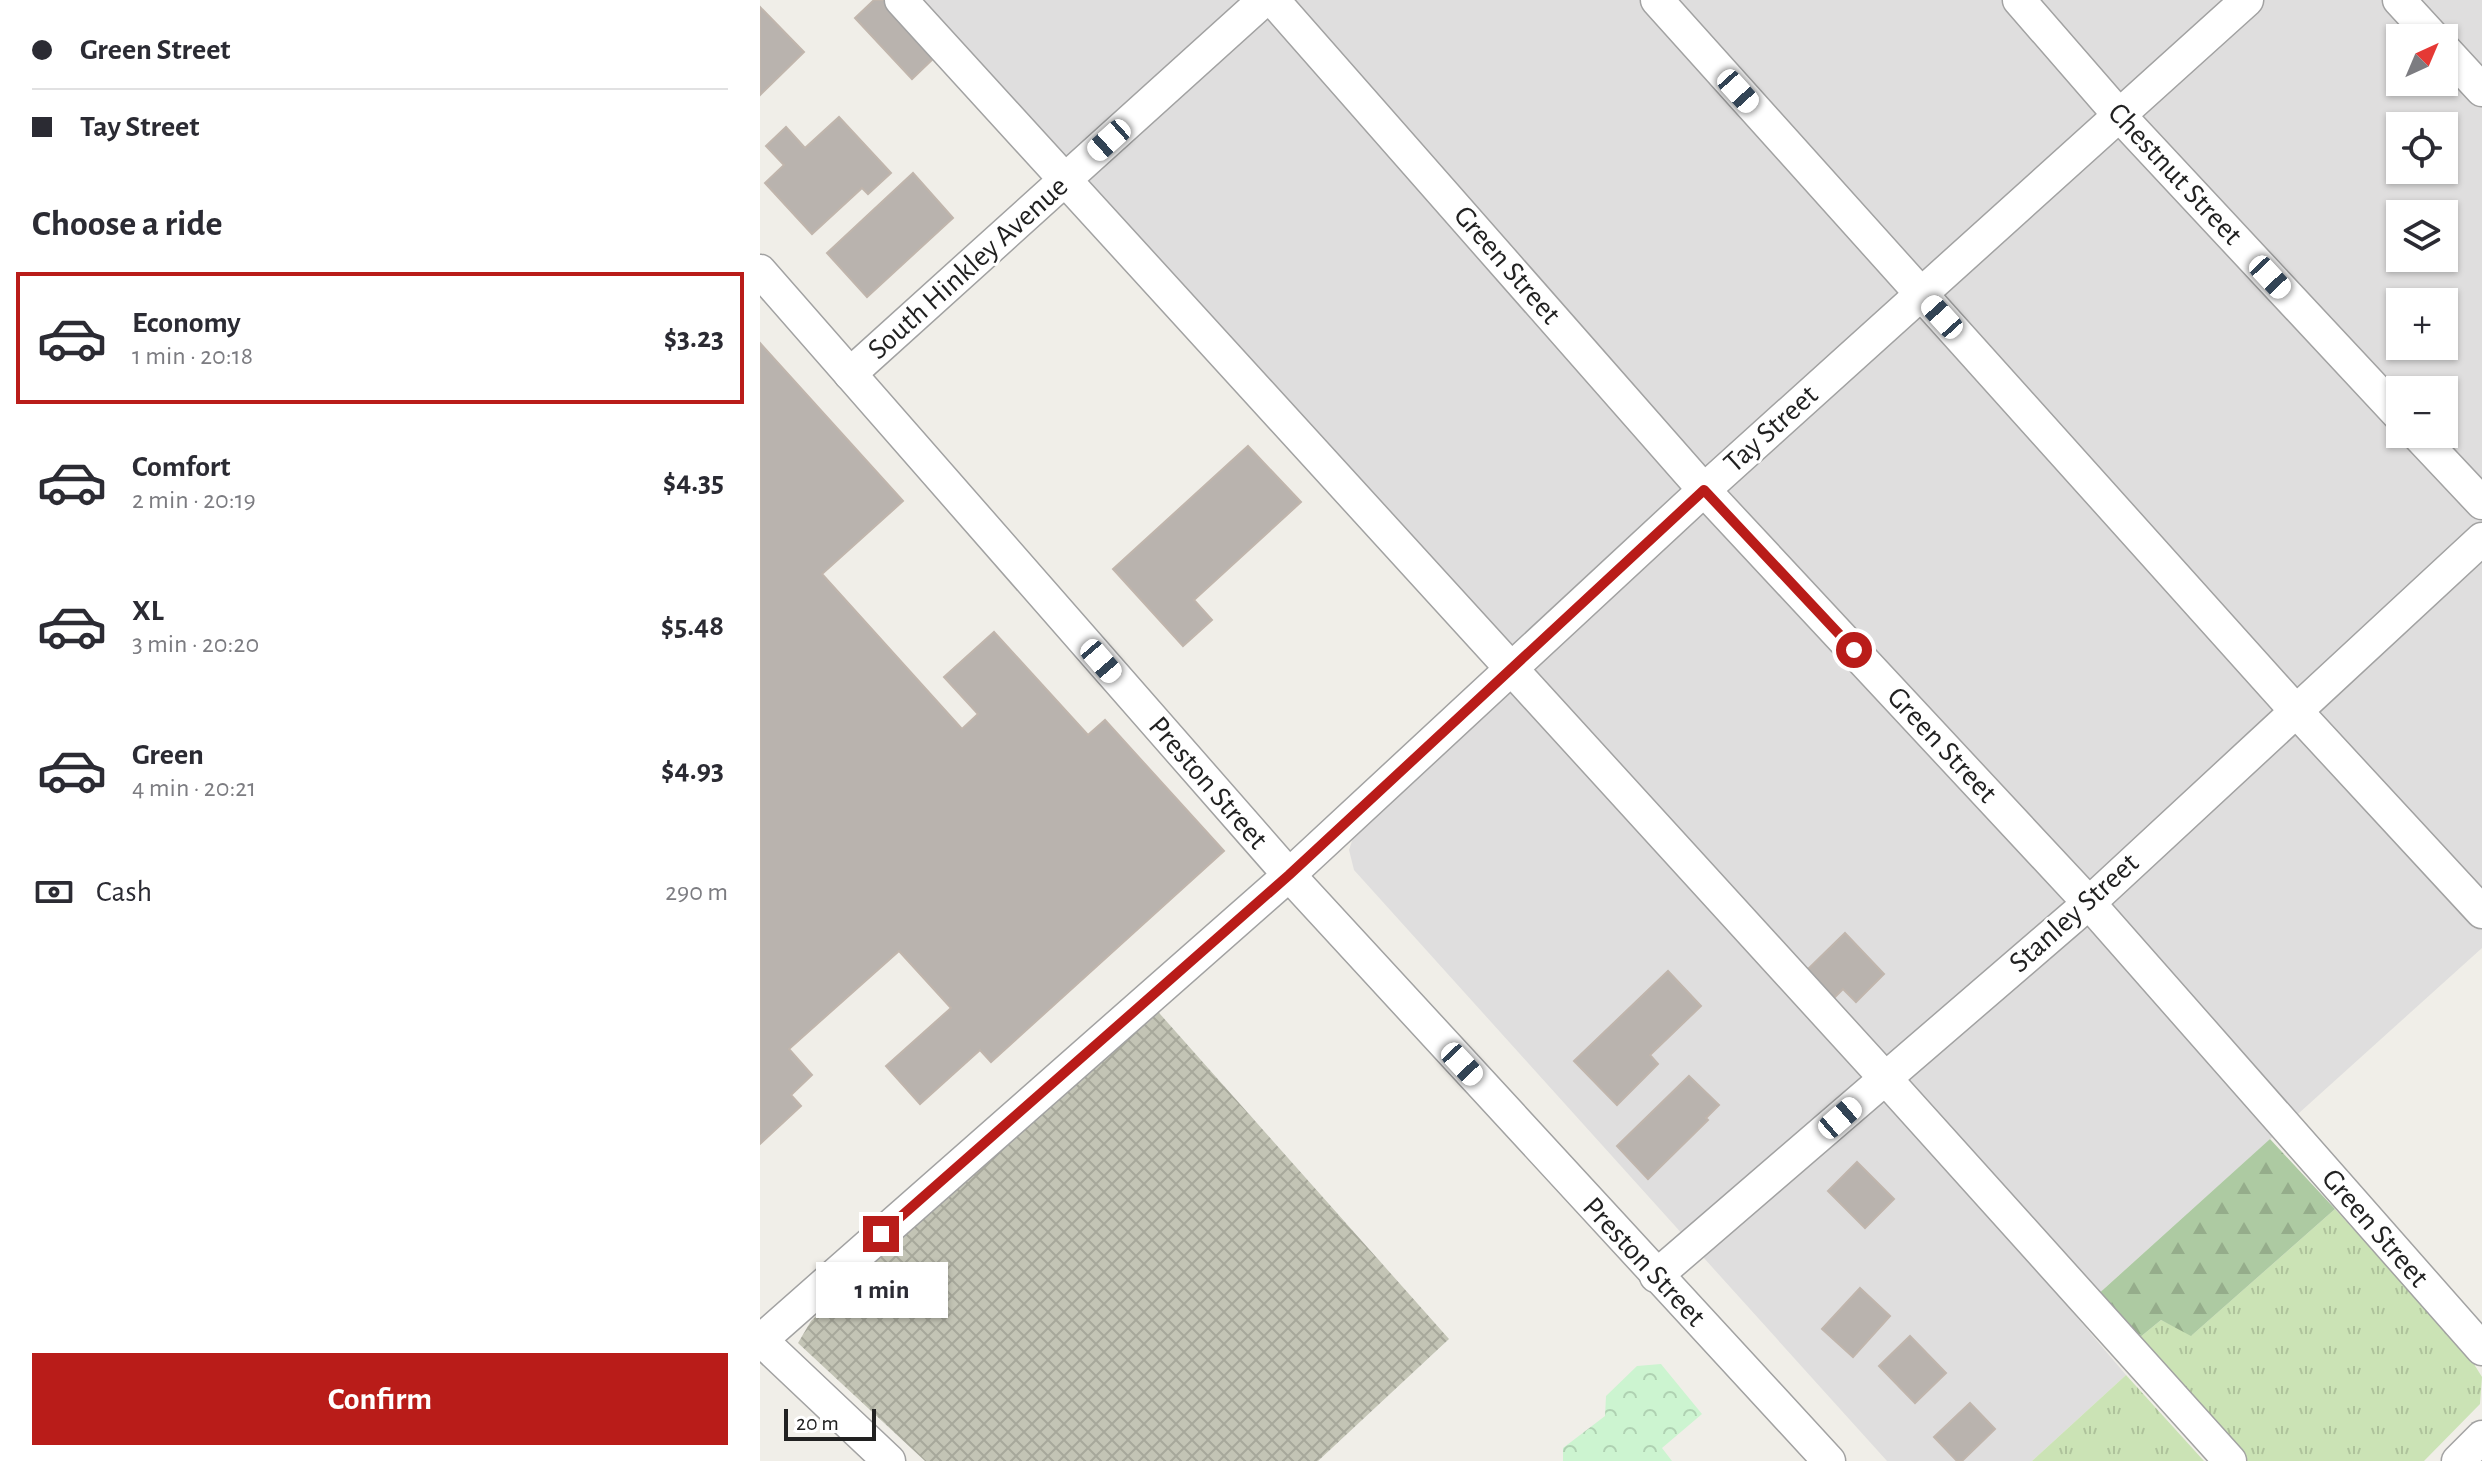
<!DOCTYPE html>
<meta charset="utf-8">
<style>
body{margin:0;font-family:"Alegreya Sans",sans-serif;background:#f2f2f3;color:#2b2b33;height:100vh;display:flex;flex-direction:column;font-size:30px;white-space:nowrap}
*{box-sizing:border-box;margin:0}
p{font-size:26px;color:#7c7c81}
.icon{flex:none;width:44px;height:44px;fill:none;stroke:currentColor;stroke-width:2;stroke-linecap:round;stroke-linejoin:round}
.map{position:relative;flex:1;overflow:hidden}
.drawer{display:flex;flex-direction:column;background:#fff;width:760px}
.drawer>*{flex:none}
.hud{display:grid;align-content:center;height:176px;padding:0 32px;background:#fff}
.needle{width:52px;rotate:44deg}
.controls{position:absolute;left:1626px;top:24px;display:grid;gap:16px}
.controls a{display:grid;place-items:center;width:72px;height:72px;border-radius:0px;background:#fff;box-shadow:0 2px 6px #0004;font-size:40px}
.scale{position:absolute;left:24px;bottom:20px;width:92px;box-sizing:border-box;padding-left:8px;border:4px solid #212121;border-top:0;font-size:22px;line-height:28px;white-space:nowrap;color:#212121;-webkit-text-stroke:6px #fff;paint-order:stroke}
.end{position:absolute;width:36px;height:36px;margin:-18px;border:10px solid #b91c19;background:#fff;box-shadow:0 0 0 4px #fff}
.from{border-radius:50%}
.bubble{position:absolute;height:56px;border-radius:0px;background:#fff;box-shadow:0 2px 6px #0004;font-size:26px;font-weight:700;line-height:56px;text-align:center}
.car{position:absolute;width:24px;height:48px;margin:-24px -12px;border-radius:10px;box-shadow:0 0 6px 2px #0007;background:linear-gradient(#fff 24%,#345 0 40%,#fff 0 76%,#345 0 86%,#fff 0)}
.hud b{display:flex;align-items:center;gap:28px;height:76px;font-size:30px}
.hud b+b{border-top:2px solid #e1e1e2}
.hud i{width:20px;height:20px;background:#2b2b33}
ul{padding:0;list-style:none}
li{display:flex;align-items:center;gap:24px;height:132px;margin:0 16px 12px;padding:0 16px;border:4px solid transparent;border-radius:0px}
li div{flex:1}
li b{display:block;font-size:30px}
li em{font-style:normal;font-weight:700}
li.on{border-color:#b91c19}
li>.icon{width:72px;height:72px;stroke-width:1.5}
h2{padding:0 32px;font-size:36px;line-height:96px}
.pay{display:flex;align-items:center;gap:20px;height:88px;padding:0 32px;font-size:30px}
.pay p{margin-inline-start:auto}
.button{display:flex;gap:16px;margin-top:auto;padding:16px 32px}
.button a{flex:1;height:92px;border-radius:0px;background:#b91c19;color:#fff;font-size:32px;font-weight:700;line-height:92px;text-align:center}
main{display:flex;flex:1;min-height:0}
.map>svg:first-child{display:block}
.residential{fill:#dfdede;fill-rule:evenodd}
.construction{fill:url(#construction-cross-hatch)}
.grass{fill:url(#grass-tufts)}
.forest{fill:url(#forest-firs)}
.park{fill:url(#park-crowns)}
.building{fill:#b9b3ae;stroke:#c0b5ac;stroke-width:2}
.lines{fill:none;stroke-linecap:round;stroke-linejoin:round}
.minor-casing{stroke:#a2a2a2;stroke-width:35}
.minor{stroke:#fff;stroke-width:32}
.route{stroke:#b91c19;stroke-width:10}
.labels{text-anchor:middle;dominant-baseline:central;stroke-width:6;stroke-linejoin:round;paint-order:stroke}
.street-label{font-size:30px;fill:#212121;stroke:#fff}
</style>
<main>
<section class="drawer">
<div class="hud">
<b><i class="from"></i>Green Street</b>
<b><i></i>Tay Street</b>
</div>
<h2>Choose a ride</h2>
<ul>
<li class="on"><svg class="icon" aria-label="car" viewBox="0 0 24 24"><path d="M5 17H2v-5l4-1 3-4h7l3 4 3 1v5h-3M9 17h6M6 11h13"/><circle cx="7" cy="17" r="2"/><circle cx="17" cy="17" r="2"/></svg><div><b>Economy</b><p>1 min · 20:18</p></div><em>$3.23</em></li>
<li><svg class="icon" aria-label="car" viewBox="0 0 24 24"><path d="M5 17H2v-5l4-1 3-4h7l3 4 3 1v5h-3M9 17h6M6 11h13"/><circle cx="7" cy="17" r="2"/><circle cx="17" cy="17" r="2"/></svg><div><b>Comfort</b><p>2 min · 20:19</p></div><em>$4.35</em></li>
<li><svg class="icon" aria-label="car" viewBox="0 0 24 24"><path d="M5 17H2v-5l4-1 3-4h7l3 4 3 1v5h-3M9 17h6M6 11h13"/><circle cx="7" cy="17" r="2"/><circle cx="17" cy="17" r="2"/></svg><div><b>XL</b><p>3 min · 20:20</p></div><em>$5.48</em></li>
<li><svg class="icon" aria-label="car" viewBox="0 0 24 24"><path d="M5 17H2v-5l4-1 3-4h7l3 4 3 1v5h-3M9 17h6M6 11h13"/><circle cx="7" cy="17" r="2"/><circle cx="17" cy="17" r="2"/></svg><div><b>Green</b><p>4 min · 20:21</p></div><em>$4.93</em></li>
</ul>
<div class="pay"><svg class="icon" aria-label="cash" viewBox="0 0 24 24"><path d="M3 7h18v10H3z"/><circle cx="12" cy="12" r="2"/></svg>Cash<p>290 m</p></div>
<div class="button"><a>Confirm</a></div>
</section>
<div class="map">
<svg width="1722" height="1461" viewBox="0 0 1722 1461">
<defs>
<pattern id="construction-cross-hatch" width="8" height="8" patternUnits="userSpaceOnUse" patternTransform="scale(2)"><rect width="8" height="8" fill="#c3c4b5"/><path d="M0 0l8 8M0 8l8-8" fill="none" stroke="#a7a89b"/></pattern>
<pattern id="grass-tufts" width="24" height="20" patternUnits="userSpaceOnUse" patternTransform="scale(2)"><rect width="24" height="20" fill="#cbe3b5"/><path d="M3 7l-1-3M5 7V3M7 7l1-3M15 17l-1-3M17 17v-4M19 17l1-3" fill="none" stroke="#aec29b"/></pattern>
<pattern id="forest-firs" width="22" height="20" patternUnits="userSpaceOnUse" patternTransform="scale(2)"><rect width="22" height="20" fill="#adcaa2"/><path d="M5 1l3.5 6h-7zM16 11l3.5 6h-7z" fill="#95ad8b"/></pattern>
<pattern id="park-crowns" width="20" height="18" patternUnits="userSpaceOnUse" patternTransform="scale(2)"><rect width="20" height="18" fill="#ccf4d0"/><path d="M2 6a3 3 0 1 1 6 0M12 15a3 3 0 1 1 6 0" fill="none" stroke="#afd1b2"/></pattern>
</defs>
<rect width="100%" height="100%" fill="#f0eee8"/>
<!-- residential -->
<path class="residential" d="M157,0h1565v948l-407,367 51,60 -94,86h-145l-533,-591 -5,-20 6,-18 170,-157zM1640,38h44v44h-44zM1640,126h44v44h-44zM1640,214h44v44h-44zM1640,302h44v44h-44zM1640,390h44v44h-44z"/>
<!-- construction -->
<polygon class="construction" points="394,1004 400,1014 689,1339 558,1461 165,1461 38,1343 51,1321 156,1220"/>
<!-- grass -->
<g class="grass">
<polygon points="1575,1209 1709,1356 1722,1377 1720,1404 1664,1461 1478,1461 1373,1343 1401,1320 1432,1335"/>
<polygon points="1366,1375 1444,1461 1272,1461"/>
</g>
<!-- forest -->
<polygon class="forest" points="1510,1139 1575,1209 1431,1336 1401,1320 1373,1343 1335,1297"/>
<!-- park -->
<polygon class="park" points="901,1364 942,1414 902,1448 912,1461 803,1461 803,1448 845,1416 846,1396 877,1366"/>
<!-- building -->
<g class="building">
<polygon points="114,0 125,0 176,56 152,79 95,18"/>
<polygon points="0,7 44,52 0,95"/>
<polygon points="79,117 131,173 108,194 102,188 52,234 5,183 24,165 6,146 26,127 45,148"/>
<polygon points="153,173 193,218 107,297 67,253"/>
<polygon points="0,343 143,501 62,574 202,729 218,714 184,677 234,632 328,735 345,720 464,851 231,1062 220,1050 160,1104 126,1066 191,1008 139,951 29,1049 52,1075 31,1095 41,1106 0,1144"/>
<polygon points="488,446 541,502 434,600 452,620 423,646 353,569"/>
<polygon points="1085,933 1124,974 1096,1002 1083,989 1072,1000 1045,972"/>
<polygon points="908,971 941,1006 890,1055 898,1064 857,1105 814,1061"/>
<polygon points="929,1076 959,1105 946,1118 948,1120 888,1179 857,1146"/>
<polygon points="1097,1162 1134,1199 1105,1228 1068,1191"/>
<polygon points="1100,1288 1130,1316 1093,1357 1062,1329"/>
<polygon points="1150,1336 1186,1373 1155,1403 1119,1366"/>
<polygon points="1210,1403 1235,1429 1202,1461 1197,1461 1174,1437"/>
</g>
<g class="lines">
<defs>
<g id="minor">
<polyline points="141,0 1125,1078 1470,1461"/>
<polyline points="513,0 944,490 1329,903 1722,1349"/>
<polyline points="897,0 1536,711 1722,912"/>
<polyline points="1259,0 1359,115 1640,416"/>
<polyline points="1639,0 1674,38"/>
<polyline points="1684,49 1722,90"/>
<polyline points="0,271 529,875 1069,1461"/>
<polyline points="90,374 504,0"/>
<polyline points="1657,434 1722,503"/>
<polyline points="896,1276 1329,903 1722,539"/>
<polyline points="1,1340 129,1461"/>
<polyline points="0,1341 529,875 944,490 1487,0"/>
<polyline points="1698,1461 1722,1437"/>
</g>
</defs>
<!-- minor casing -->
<use href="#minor" class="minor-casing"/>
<!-- minor -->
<use href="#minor" class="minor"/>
</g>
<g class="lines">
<!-- route -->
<polyline class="route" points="121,1234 529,875 944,490 1094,650"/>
</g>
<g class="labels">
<!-- street labels -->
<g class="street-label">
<text transform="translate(1415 174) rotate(47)">Chestnut Street</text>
<text transform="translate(747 265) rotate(49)">Green Street</text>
<text transform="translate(208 268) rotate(-42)">South Hinkley Avenue</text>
<text transform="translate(1011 429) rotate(-42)">Tay Street</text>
<text transform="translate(1182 745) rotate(47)">Green Street</text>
<text transform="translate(448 783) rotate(49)">Preston Street</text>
<text transform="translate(1314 913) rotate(-42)">Stanley Street</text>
<text transform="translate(1615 1228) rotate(49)">Green Street</text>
<text transform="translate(884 1262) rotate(47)">Preston Street</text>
</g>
</g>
</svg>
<div class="controls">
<a><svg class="needle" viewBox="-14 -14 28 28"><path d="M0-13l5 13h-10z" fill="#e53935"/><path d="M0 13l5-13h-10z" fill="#7c7c81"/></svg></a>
<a><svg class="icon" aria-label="locate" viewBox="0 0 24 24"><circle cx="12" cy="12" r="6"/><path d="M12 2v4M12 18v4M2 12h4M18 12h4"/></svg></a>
<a><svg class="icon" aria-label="layers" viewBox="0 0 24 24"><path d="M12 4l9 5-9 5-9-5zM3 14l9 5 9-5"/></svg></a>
<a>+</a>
<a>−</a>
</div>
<div class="scale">20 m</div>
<i class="end from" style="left:1094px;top:650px"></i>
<i class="end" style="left:121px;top:1234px"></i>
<div class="bubble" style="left:56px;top:1262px;width:132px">1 min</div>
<i class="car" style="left:978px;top:91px;rotate:138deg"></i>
<i class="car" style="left:349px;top:140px;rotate:228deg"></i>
<i class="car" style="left:1510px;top:277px;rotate:137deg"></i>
<i class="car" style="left:1182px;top:317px;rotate:318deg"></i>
<i class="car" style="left:341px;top:661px;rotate:139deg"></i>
<i class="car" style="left:702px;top:1064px;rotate:137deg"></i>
<i class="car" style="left:1080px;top:1118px;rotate:49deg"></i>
</div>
</main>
